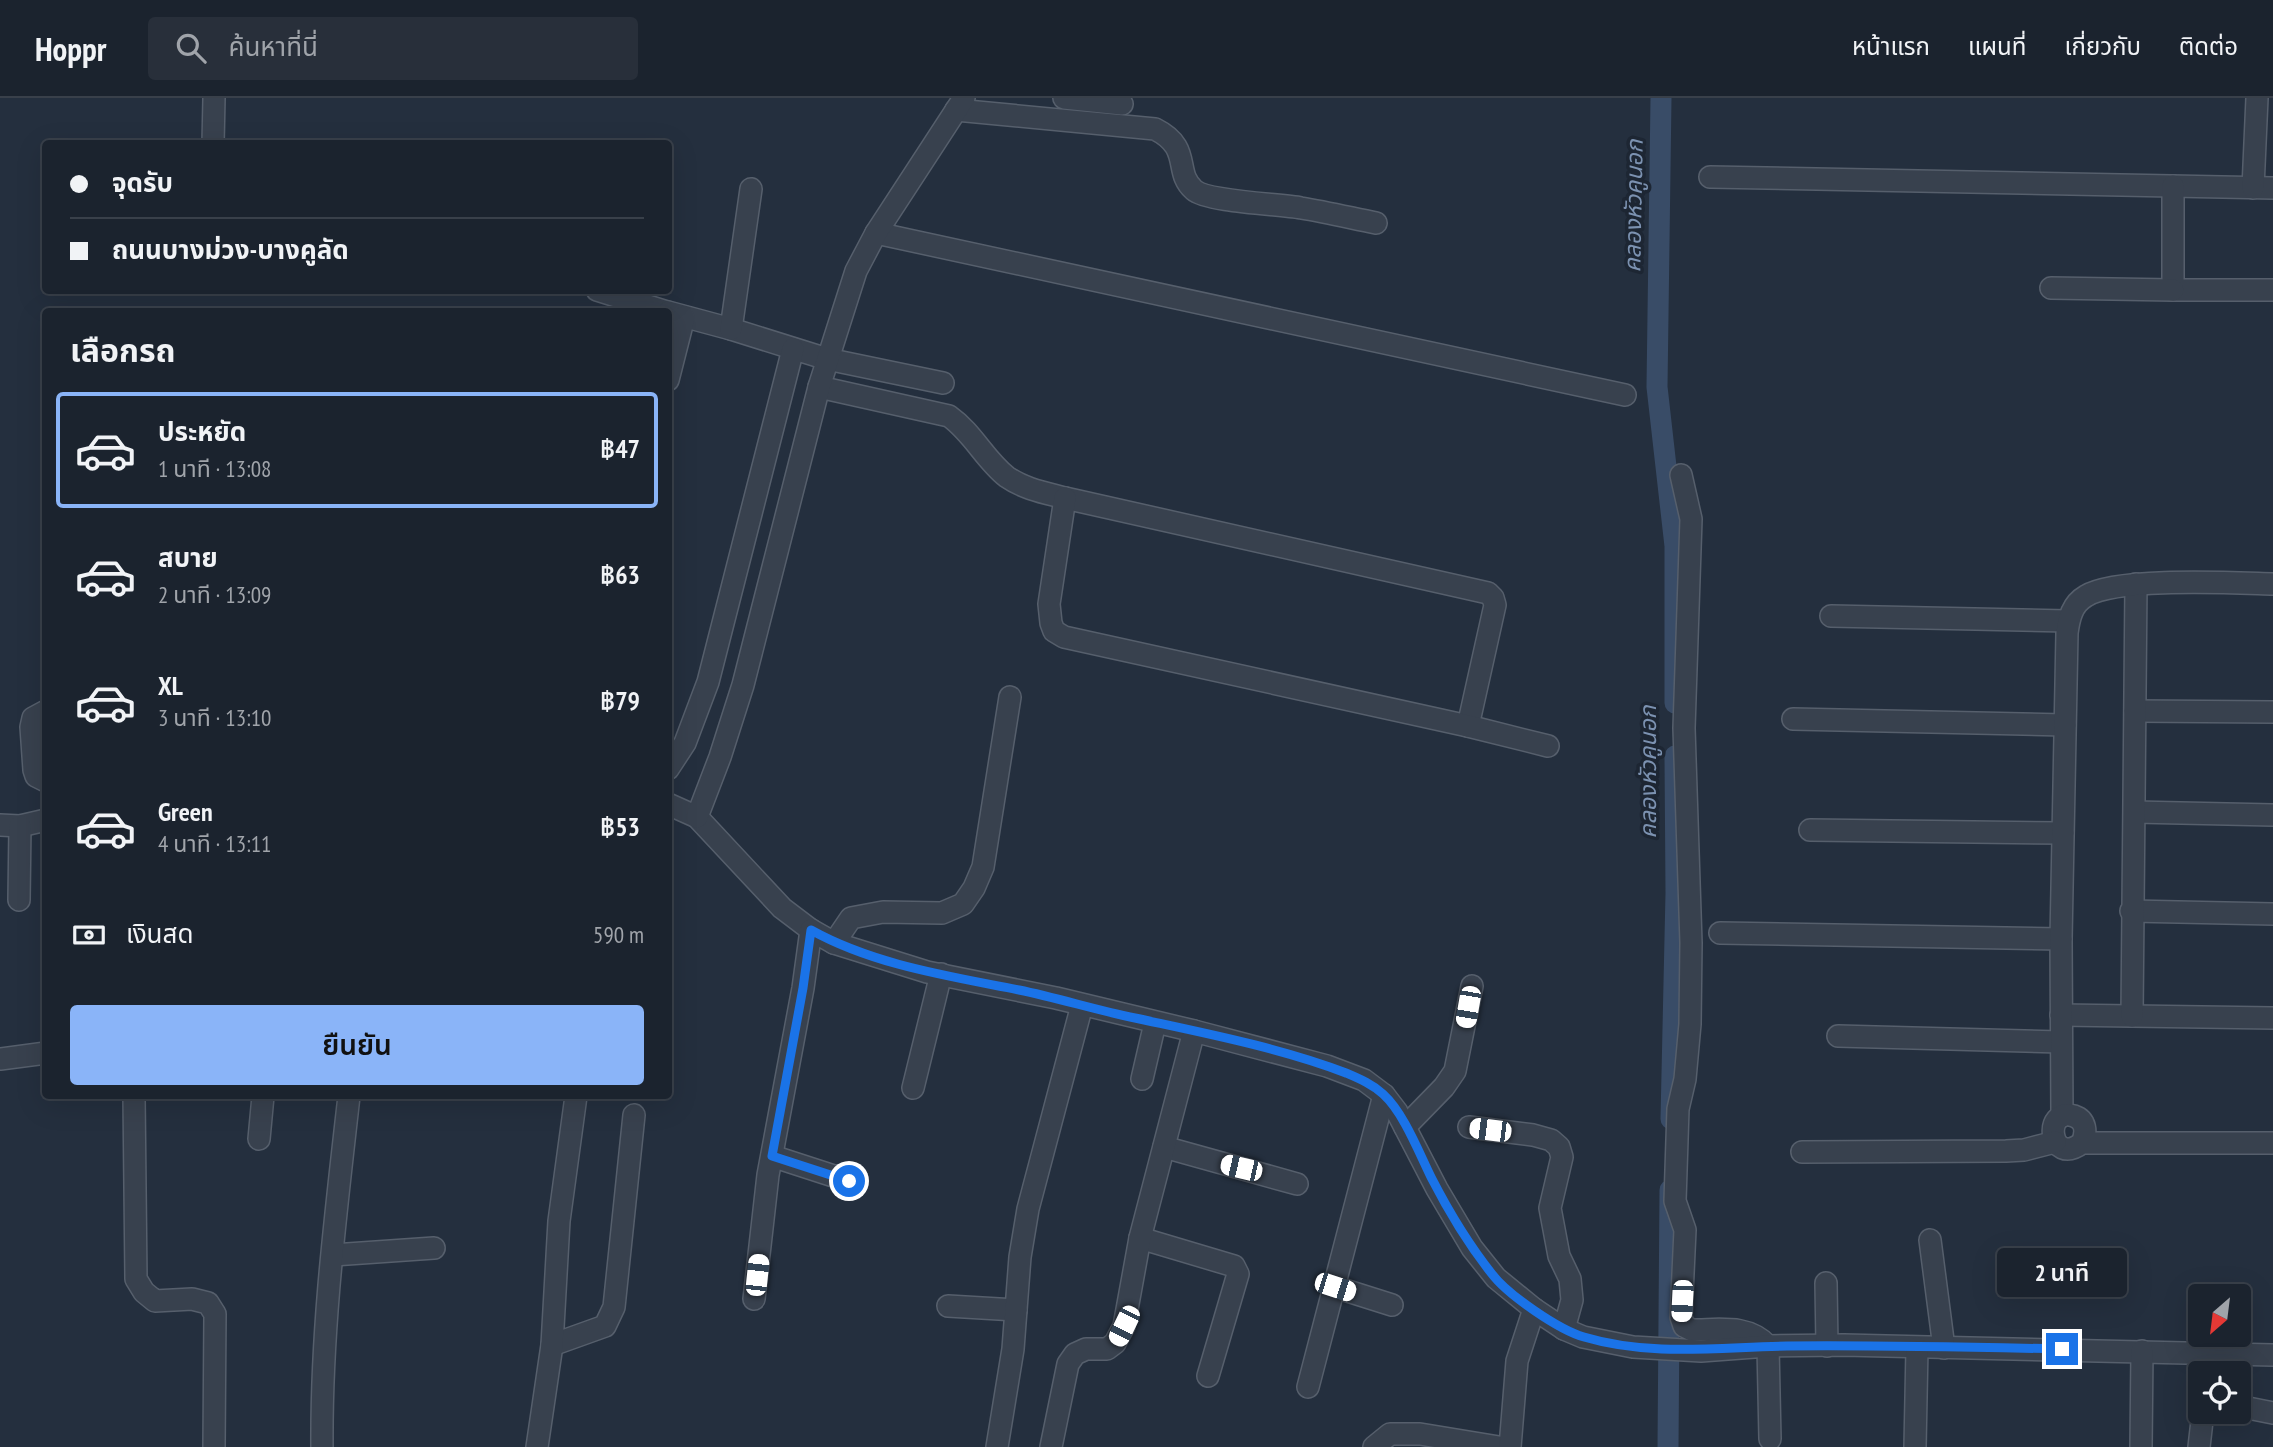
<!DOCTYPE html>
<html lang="th">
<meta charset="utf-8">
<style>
body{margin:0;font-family:"PT Sans Narrow","Noto Sans Thai",sans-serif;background:#282f3a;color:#f1f3f6;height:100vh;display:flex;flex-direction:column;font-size:26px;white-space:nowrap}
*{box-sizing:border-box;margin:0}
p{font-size:23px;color:#a0a4aa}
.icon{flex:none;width:38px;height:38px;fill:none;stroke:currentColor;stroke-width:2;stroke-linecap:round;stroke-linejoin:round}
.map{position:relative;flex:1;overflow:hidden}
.sheet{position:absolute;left:42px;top:210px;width:630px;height:791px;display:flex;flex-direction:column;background:#1b232e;border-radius:7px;box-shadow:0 7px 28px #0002,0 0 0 2px #39404a}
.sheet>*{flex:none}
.guide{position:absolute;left:42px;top:42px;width:630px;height:154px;border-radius:7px;box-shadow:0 7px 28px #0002,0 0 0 2px #39404a;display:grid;align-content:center;height:154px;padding:0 28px;background:#1b232e}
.needle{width:46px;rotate:208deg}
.fabs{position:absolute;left:2188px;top:1186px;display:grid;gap:14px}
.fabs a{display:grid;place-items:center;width:63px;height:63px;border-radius:7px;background:#1b232e;box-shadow:0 7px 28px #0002,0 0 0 2px #39404a;font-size:35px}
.end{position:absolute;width:32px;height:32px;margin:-16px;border:9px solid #1a73e8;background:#fff;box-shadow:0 0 0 4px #fff}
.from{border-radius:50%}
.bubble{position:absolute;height:49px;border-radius:7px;background:#1b232e;box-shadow:0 7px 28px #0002,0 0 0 2px #39404a;font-size:23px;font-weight:600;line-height:49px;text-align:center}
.car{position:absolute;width:21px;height:42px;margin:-21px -10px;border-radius:9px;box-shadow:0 0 5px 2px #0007;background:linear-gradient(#fff 24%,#345 0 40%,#fff 0 76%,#345 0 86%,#fff 0)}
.guide b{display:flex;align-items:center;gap:24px;height:66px;font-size:26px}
.guide b+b{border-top:2px solid #39404a}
.guide i{width:18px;height:18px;background:#f1f3f6}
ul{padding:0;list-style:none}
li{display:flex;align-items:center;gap:21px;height:116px;margin:0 14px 10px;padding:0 14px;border:4px solid transparent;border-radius:7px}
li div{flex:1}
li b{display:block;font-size:26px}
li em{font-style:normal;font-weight:600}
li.selected{border-color:#8ab4f8}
li>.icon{width:63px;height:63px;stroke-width:1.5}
h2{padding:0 28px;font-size:32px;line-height:84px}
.pay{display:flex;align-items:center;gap:18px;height:77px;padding:0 28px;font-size:26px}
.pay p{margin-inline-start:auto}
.action{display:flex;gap:14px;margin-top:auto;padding:14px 28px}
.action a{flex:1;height:80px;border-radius:7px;background:#8ab4f8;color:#111;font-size:28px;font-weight:600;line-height:80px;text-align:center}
header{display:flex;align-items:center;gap:42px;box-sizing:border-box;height:98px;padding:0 35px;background:#1b232e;border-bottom:2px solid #39404a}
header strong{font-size:33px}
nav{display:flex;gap:38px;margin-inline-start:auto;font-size:24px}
.search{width:490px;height:63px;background:#282f3a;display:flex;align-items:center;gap:18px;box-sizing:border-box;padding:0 24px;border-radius:7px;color:#a0a4aa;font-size:26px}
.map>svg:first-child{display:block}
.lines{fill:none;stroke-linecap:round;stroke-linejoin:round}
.canal{stroke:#394c67;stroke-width:21}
.minor-casing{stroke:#565f6c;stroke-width:24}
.minor{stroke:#38414e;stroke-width:21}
.route{stroke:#1a73e8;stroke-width:9}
.labels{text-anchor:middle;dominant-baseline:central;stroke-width:7;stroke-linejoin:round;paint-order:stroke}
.water-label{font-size:23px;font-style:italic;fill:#7c92b1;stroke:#1d2633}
</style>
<header>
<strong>Hoppr</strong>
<div class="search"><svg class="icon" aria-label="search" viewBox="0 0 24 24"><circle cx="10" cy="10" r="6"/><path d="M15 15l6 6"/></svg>ค้นหาที่นี่</div>
<nav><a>หน้าแรก</a><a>แผนที่</a><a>เกี่ยวกับ</a><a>ติดต่อ</a></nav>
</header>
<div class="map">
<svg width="2273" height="1349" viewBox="0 0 2273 1349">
<rect width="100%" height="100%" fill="#242f3e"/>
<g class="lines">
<!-- canal -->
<g class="canal">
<polyline points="1661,0 1657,289 1675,448 1675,605"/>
<polyline points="1671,1021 1676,795 1675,658"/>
<polyline points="1668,1349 1670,1092"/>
</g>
<defs>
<g id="minor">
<polyline points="1064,0 1122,6"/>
<path d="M956,12l199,19c38,19 18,43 39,61 14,12 86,14 107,18 25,4 50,10 75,15"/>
<polyline points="213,46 214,0"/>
<polyline points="1710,79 2273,90"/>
<polyline points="2173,88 2173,192 2273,192"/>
<polyline points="2253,90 2257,0"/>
<polyline points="876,135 1625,297"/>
<polyline points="2051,190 2173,192"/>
<polyline points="597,192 667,214"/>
<polyline points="668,214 731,231 827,261 943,285"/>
<polyline points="731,231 751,91"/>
<polyline points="668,282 684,219"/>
<path d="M819,289l130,29c24,17 36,44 58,61 17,12 39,16 58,21l423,95 5,5 2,7 -27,121"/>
<path d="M1681,377l10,44 -7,209 7,215 -1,81 -5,55 -7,30 -3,92 10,29 -4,87 3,9 8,4c27,0 56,-6 76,16l2,93"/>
<polyline points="1065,400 1049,506 1051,525 1054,533 1064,539 1468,628 1548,648"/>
<polyline points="1831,518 2068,523"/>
<polyline points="46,613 33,620 31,629 34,672 36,678 46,683"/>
<polyline points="2135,613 2273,614"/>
<polyline points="1793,621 2065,627"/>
<polyline points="668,671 685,645 708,584 793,251"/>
<polyline points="668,706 697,719 782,810 811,832 834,845 927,874 1056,900 1194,933 1327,968 1364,982 1384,997 1397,1014 1437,1091 1472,1150 1496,1180 1534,1211 1564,1231 1583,1239 1633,1249 1701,1253 1768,1248 1844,1247 2273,1257"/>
<polyline points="2135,714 2273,717"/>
<polyline points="697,719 720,659 743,587 819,289 856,173 876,135 964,0"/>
<polyline points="0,727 20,728 46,722"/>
<polyline points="1810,732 2063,735"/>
<polyline points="19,802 20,728"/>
<polyline points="2131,813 2273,816"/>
<polyline points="1720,835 2061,841"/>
<polyline points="834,845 851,820 883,814 942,815 963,806 974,790 983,769 1010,599"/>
<polyline points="2061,917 2273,920"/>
<polyline points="2132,918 2136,486"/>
<polyline points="1838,938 2061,944"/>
<polyline points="0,961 46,955"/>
<polyline points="1142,981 1155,925"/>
<polyline points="913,990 941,876"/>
<polyline points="134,998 136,1181 144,1194 155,1203 192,1201 208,1205 215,1216 214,1349"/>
<path d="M2062,1018l-1,-177 6,-306c2,-15 5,-29 19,-37 31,-19 147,-13 187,-12"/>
<polyline points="1405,1029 1444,989 1455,973 1472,888"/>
<polyline points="1469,1029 1533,1037 1551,1042 1559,1049 1562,1059 1550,1110 1559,1158 1570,1181 1572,1202 1564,1231"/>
<polyline points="259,1041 263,998"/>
<path d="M2082,1045c5,-11 4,-23 -8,-27 -32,-10 -25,52 8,27h191"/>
<polyline points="1164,1049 1297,1086"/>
<polyline points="1802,1054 2006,1053 2024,1052 2055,1044"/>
<polyline points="772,1058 849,1083"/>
<polyline points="1140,1140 1234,1168 1238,1176 1208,1278"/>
<polyline points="1930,1142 1944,1250"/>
<polyline points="333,1157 434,1150"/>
<polyline points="1826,1185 1827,1248"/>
<polyline points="1335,1189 1392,1207"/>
<polyline points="754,1201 768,1077 803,890 811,832"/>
<polyline points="948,1208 1016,1212"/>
<polyline points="552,1247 605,1228 614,1209 634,1017"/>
<polyline points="1308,1289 1384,997"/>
<polyline points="2238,1308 2273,1315"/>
<path d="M322,1349c-1,-117 14,-235 27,-351"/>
<polyline points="537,1349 552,1247 559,1123 576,998"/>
<polyline points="997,1349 1013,1251 1020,1159 1028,1111 1082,907"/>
<polyline points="1051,1349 1068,1266 1075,1256 1086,1251 1107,1251 1115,1245 1124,1228 1140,1140 1194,933"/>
<polyline points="1374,1349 1390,1336 1420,1336 1499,1349"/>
<polyline points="1510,1349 1517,1263 1534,1211"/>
<polyline points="1915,1349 1917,1250"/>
<polyline points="2141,1349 2142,1253"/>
<polyline points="2199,1349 2203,1314"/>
</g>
</defs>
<!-- minor casing -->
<use href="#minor" class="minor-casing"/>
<!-- minor -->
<use href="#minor" class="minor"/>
</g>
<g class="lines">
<!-- route -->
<path class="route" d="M849,1083l-77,-25 31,-168 8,-58c63,35 138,46 208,60 39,8 77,20 116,28 69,15 146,30 211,55 14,6 26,11 37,21 21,19 36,59 49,85 17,33 37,66 60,95 16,21 67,56 92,63 67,20 135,10 203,9 91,-1 183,1 275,3"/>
</g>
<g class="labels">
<!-- water labels -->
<g class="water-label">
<text transform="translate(1633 108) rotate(-89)">คลองหัวคูนอก</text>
<text transform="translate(1647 674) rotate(-90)">คลองหัวคูนอก</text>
</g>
</g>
</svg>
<div class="fabs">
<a><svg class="needle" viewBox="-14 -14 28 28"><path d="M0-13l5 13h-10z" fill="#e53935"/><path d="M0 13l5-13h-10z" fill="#a0a4aa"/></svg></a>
<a><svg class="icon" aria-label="locate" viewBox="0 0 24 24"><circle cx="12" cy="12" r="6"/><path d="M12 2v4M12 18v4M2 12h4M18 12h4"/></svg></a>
</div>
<i class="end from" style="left:849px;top:1083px"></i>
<i class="end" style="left:2062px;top:1251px"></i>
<div class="bubble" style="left:1997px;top:1150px;width:130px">2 นาที</div>
<i class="car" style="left:1468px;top:909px;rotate:190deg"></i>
<i class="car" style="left:1490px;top:1032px;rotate:277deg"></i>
<i class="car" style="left:1241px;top:1070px;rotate:283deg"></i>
<i class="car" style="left:757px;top:1177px;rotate:6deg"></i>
<i class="car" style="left:1335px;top:1189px;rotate:108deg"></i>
<i class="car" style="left:1682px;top:1203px;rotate:183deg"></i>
<i class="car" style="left:1124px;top:1228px;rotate:206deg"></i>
<div class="guide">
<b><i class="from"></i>จุดรับ</b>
<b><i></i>ถนนบางม่วง-บางคูลัด</b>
</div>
<section class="sheet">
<h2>เลือกรถ</h2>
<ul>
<li class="selected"><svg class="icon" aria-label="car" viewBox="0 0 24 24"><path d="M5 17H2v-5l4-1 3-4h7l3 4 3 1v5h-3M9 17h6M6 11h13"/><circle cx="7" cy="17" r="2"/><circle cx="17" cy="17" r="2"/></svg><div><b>ประหยัด</b><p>1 นาที · 13:08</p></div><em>฿47</em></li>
<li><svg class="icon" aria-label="car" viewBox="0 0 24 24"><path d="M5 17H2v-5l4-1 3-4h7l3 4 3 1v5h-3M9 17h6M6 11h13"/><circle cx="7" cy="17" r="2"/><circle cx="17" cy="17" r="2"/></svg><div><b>สบาย</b><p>2 นาที · 13:09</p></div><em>฿63</em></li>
<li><svg class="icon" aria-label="car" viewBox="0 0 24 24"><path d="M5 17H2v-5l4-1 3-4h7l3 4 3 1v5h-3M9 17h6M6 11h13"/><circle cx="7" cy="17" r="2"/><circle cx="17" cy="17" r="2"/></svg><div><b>XL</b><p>3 นาที · 13:10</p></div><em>฿79</em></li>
<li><svg class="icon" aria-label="car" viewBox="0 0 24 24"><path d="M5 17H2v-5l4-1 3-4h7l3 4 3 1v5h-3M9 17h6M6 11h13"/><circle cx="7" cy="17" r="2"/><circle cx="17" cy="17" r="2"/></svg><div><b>Green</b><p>4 นาที · 13:11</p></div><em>฿53</em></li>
</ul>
<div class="pay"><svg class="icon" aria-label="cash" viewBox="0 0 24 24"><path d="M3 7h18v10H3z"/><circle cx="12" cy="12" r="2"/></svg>เงินสด<p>590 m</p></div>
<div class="action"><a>ยืนยัน</a></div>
</section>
</div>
